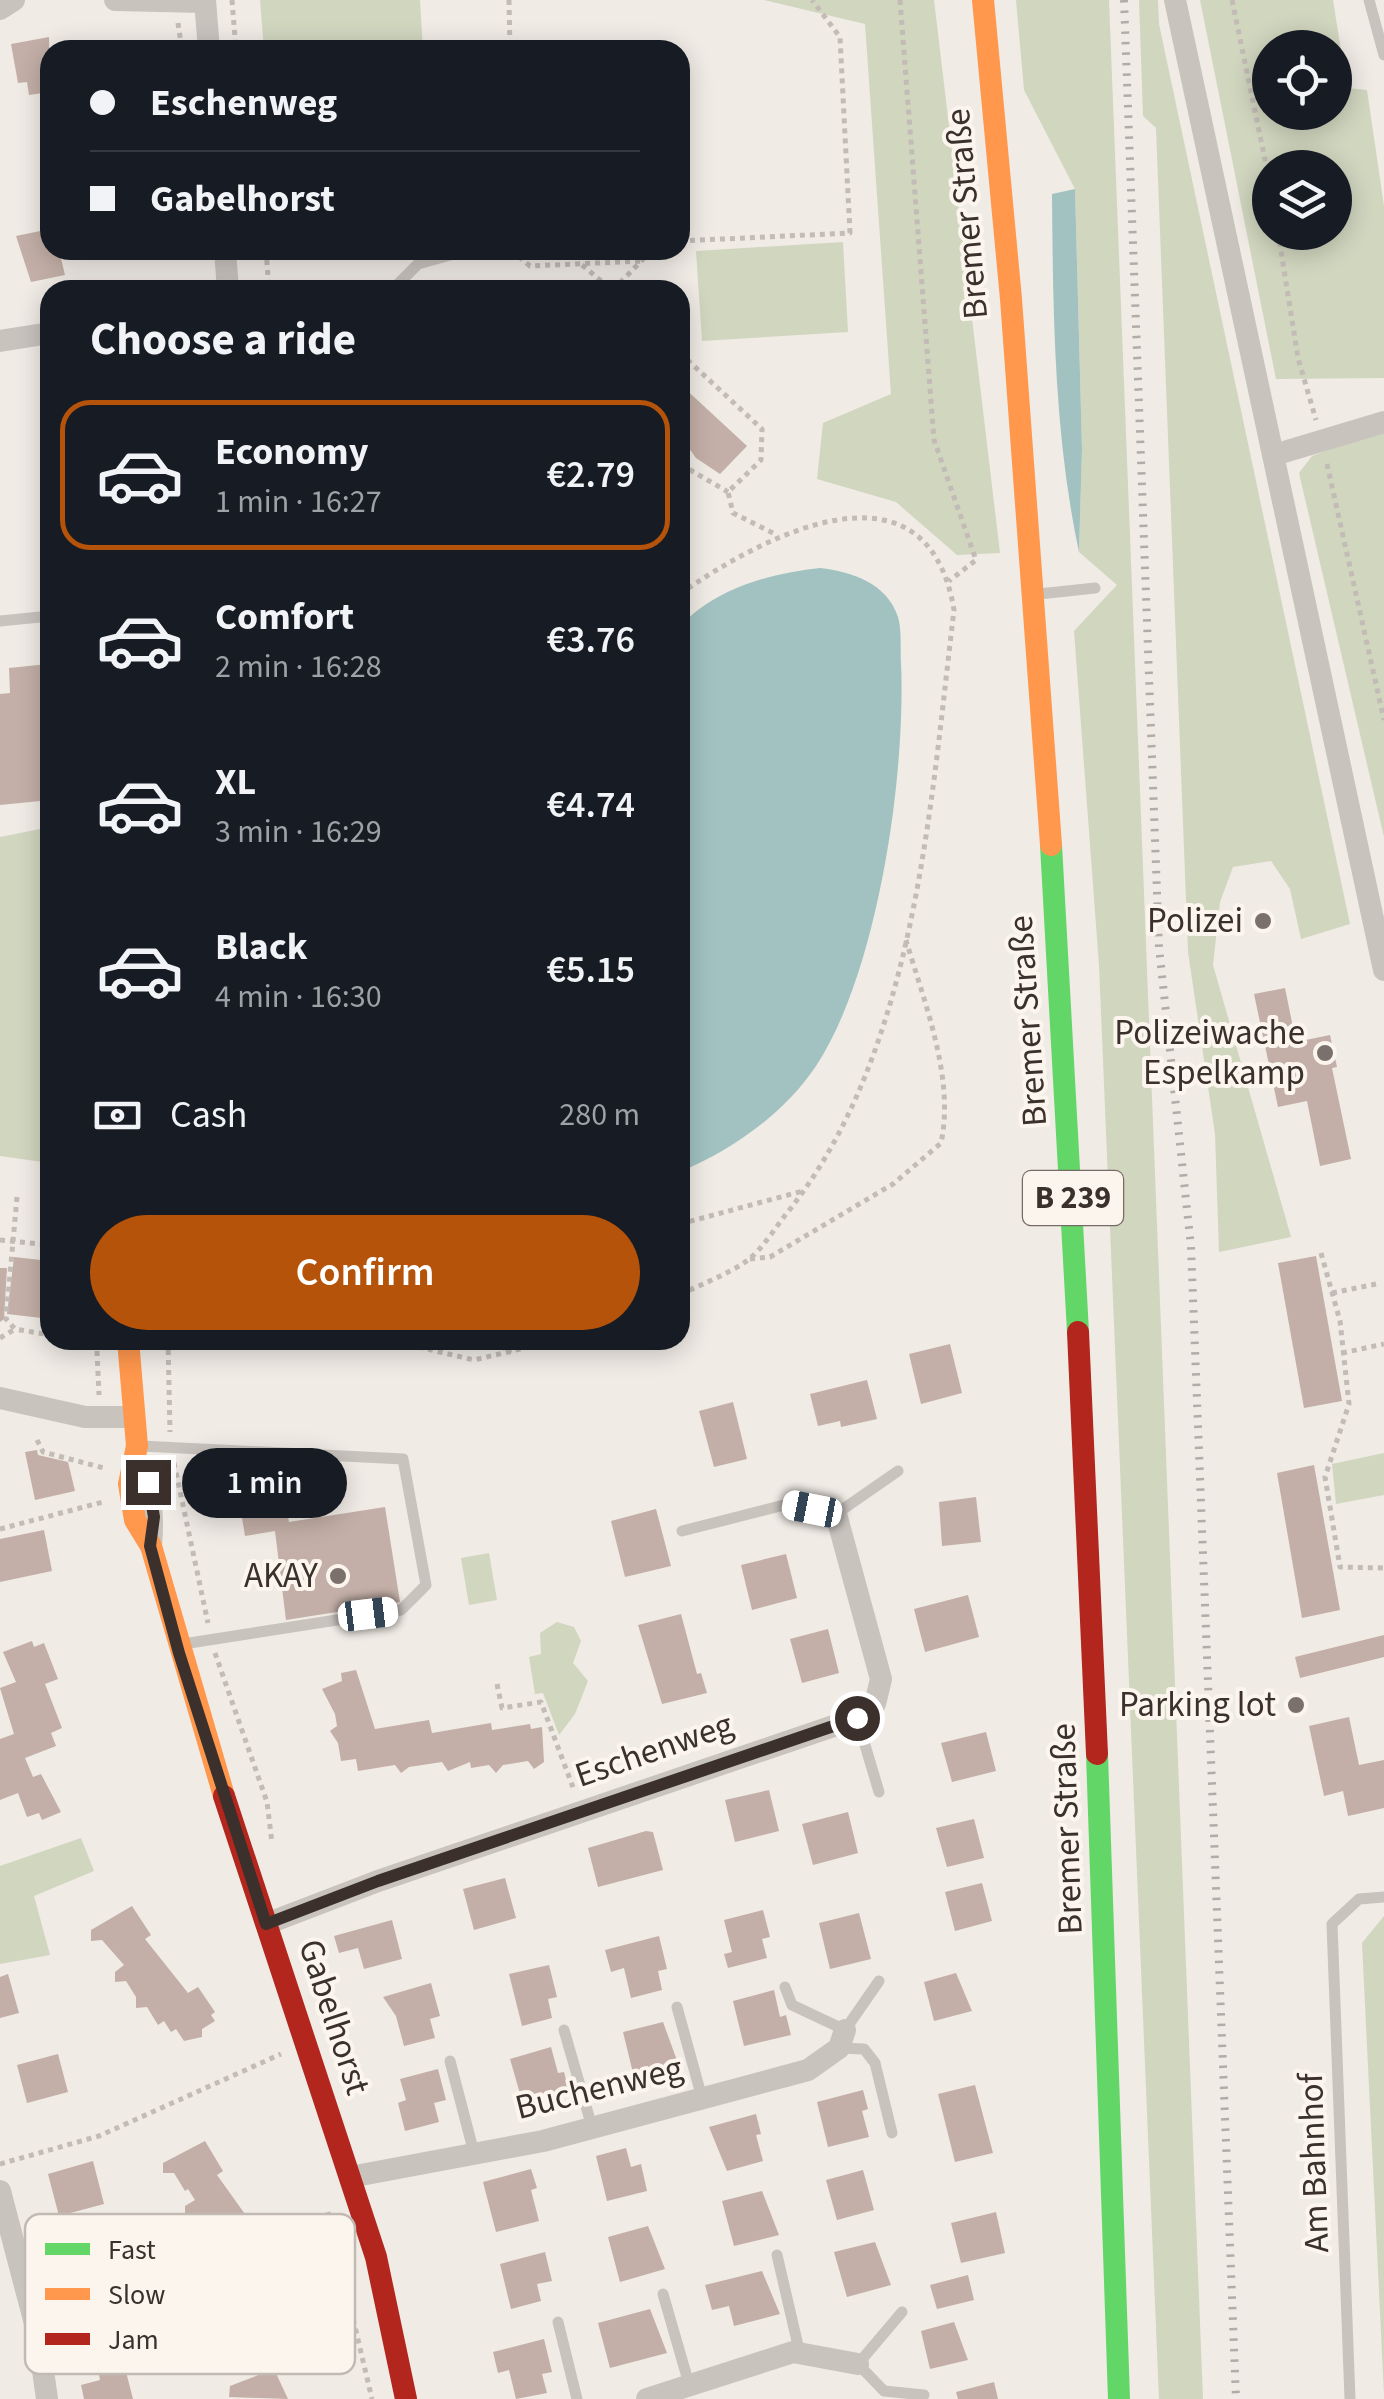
<!DOCTYPE html>
<meta charset="utf-8">
<style>
body{margin:0;font-family:"Source Sans 3",sans-serif;background:#20242c;color:#f1f3f6;height:100vh;display:flex;flex-direction:column;font-size:38px;white-space:nowrap}
*{box-sizing:border-box;margin:0}
p{font-size:32px;color:#9ea1a6}
.icon{flex:none;width:55px;height:55px;fill:none;stroke:currentColor;stroke-width:2;stroke-linecap:round;stroke-linejoin:round}
.map{position:relative;flex:1;overflow:hidden}
.panel{position:absolute;left:40px;top:280px;width:650px;height:1070px;display:flex;flex-direction:column;background:#171b24;border-radius:30px;box-shadow:0 5px 25px #0003}
.panel>*{flex:none}
.banner{position:absolute;left:40px;top:40px;width:650px;height:220px;border-radius:30px;box-shadow:0 5px 25px #0003;display:grid;align-content:center;height:220px;padding:0 50px;background:#171b24}
.controls{position:absolute;left:1252px;top:30px;display:grid;gap:20px}
.controls a{display:grid;place-items:center;width:100px;height:100px;border-radius:50%;background:#171b24;box-shadow:0 5px 25px #0003;font-size:50px}
.end{position:absolute;width:45px;height:45px;margin:-22px;border:12px solid #3b302b;background:#fff;box-shadow:0 0 0 5px #fff}
.from{border-radius:50%}
.bubble{position:absolute;height:70px;border-radius:35px;background:#171b24;box-shadow:0 5px 25px #0003;font-size:32px;font-weight:600;line-height:70px;text-align:center}
.car{position:absolute;width:30px;height:60px;margin:-30px -15px;border-radius:12px;box-shadow:0 0 8px 2px #0007;background:linear-gradient(#fff 24%,#345 0 40%,#fff 0 76%,#345 0 86%,#fff 0)}
.banner b{display:flex;align-items:center;gap:35px;height:95px;font-size:38px}
.banner b+b{border-top:2px solid #363941}
.banner i{width:25px;height:25px;background:#f1f3f6}
ul{padding:0;list-style:none}
li{display:flex;align-items:center;gap:30px;height:150px;margin:0 20px 15px;padding:0 30px;border:5px solid transparent;border-radius:30px}
li div{flex:1}
li b{display:block;font-size:38px}
li em{font-style:normal;font-weight:600}
li.current{border-color:#b45309}
li>.icon{width:90px;height:90px;stroke-width:1.5}
h2{padding:0 50px;font-size:45px;line-height:120px}
.pay{display:flex;align-items:center;gap:25px;height:110px;padding:0 50px;font-size:38px}
.pay p{margin-inline-start:auto}
.primary-button{display:flex;gap:20px;margin-top:auto;padding:20px 50px}
.primary-button a{flex:1;height:115px;border-radius:60px;background:#b45309;color:#fff;font-size:40px;font-weight:600;line-height:115px;text-align:center}
.map>svg:first-child{display:block}
.green{fill:#d1d6bf;fill-rule:evenodd}
.water{fill:#a1c2c1}
.building{fill:#c3afa7}
.lines{fill:none;stroke-linecap:round;stroke-linejoin:round}
.path{stroke:#c2bbb6;stroke-width:5;stroke-dasharray:5 5;stroke-linecap:butt}
.lane{stroke:#c9c3be;stroke-width:11}
.street{stroke:#c9c3be;stroke-width:22}
.fast{stroke:#63d668;stroke-width:22}
.slow{stroke:#ff974d;stroke-width:22}
.jam{stroke:#b3261e;stroke-width:22}
.rail{stroke:#b1aca8;stroke-width:8;stroke-dasharray:2.5 8;stroke-linecap:butt}
.route{stroke:#3b302b;stroke-width:12}
.poi-dot{fill:#7a716c;stroke:#fbf5ee;stroke-width:4}
.labels{text-anchor:middle;dominant-baseline:central;stroke-width:8;stroke-linejoin:round;paint-order:stroke}
.shield{fill:#fbf5ee;stroke:#756b66;stroke-width:2.5}
.shield-label{font-size:32px;font-weight:bold;fill:#3b302b}
.street-label{font-size:35px;fill:#3b302b;stroke:#fbf5ee}
.poi-label{font-size:35px;fill:#3b302b;stroke:#fbf5ee;text-anchor:end}
.key{fill:#fbf5ee;stroke:#c1bab4;stroke-width:2.5}
.key-label{font-size:28px;fill:#3b302b}
</style>
<div class="map">
<svg width="1384" height="2399" viewBox="0 0 1384 2399">
<rect width="100%" height="100%" fill="#f0ebe5"/>
<!-- green -->
<g class="green">
<polygon points="260,0 420,0 423,50 264,50"/>
<polygon points="764,0 934,0 1000,553 957,555 896,502 817,479 823,423 891,394 865,24"/>
<polygon points="1016,0 1109,0 1203,2399 1159,2399 1099,965 1074,631 1117,585 1079,552 1082,449 1075,189 1024,90"/>
<polygon points="1139,0 1158,0 1159,24 1350,924 1301,939 1290,889 1271,861 1233,867 1220,902 1213,965 1291,1237 1219,1252 1215,1134 1188,952 1156,128 1143,116"/>
<path d="M1200,0h133l14,88 20,2 17,116v172l-108,1zM1270,48h65v64h-65zM1270,168h65v64h-65z"/>
<polygon points="843,242 848,332 702,341 696,251"/>
<polygon points="1384,429 1384,837 1299,473 1312,456"/>
<polygon points="50,827 50,1163 0,1156 0,837"/>
<polygon points="1384,1453 1384,1495 1336,1504 1332,1464"/>
<polygon points="489,1553 497,1600 469,1605 461,1558"/>
<polygon points="557,1622 574,1627 581,1641 573,1663 588,1681 575,1714 559,1735 543,1693 535,1694 529,1657 541,1654 540,1633"/>
<polygon points="81,1838 94,1871 34,1896 50,1955 0,1964 0,1866"/>
<polygon points="1384,1916 1384,2394 1362,1943"/>
</g>
<!-- water -->
<g class="water">
<path d="M1075,189l7,260 -3,103c-25,-117 -26,-239 -27,-358z"/>
<path d="M820,568c32,4 67,15 78,49 4,14 2,32 3,46 5,112 -23,309 -85,403 -32,48 -84,84 -136,106v-545c33,-38 91,-54 140,-59z"/>
</g>
<!-- building -->
<g class="building">
<polygon points="49,37 50,92 29,95 27,82 18,83 11,44"/>
<polygon points="50,229 50,250 59,250 65,275 31,282 16,236"/>
<polygon points="680,384 747,446 720,474 696,458 680,436"/>
<polygon points="48,664 49,727 40,728 50,800 0,805 0,694 10,693 9,668"/>
<polygon points="1285,988 1296,1042 1330,1035 1337,1067 1332,1068 1351,1159 1320,1166 1307,1101 1278,1107 1254,994"/>
<polygon points="1316,1256 1342,1401 1304,1408 1278,1263"/>
<polygon points="14,1257 50,1261 50,1319 7,1314"/>
<polygon points="0,1268 7,1268 4,1319 0,1322"/>
<polygon points="950,1344 962,1393 921,1404 909,1354"/>
<polygon points="867,1380 877,1419 841,1427 840,1421 818,1426 810,1394"/>
<polygon points="733,1402 747,1459 714,1467 699,1411"/>
<polygon points="37,1450 38,1455 68,1462 75,1491 35,1500 25,1452"/>
<polygon points="1314,1465 1340,1610 1302,1618 1277,1473"/>
<polygon points="282,1485 289,1522 385,1507 400,1602 286,1620 275,1531 245,1536 238,1493"/>
<polygon points="976,1497 981,1542 942,1546 939,1502"/>
<polygon points="656,1509 671,1566 625,1577 611,1521"/>
<polygon points="44,1530 52,1571 0,1582 0,1539"/>
<polygon points="786,1554 797,1598 752,1610 741,1565"/>
<polygon points="968,1595 979,1637 925,1652 914,1609"/>
<polygon points="681,1614 697,1674 701,1673 707,1693 662,1704 638,1625"/>
<polygon points="828,1629 839,1673 802,1683 790,1639"/>
<polygon points="1384,1635 1384,1657 1300,1678 1295,1657"/>
<polygon points="32,1641 34,1647 44,1643 58,1679 45,1684 62,1728 51,1733 56,1746 25,1758 33,1777 41,1774 61,1812 42,1820 39,1813 27,1817 18,1793 0,1800 0,1739 14,1734 0,1688 16,1682 3,1652"/>
<polygon points="356,1670 375,1729 429,1720 432,1733 491,1723 492,1730 530,1724 531,1729 542,1727 544,1762 534,1769 528,1761 503,1765 496,1773 489,1765 471,1768 470,1762 448,1771 442,1762 409,1767 401,1773 395,1765 358,1771 356,1759 341,1761 338,1743 330,1731 337,1726 335,1714 322,1689 342,1681 341,1673"/>
<polygon points="1349,1717 1359,1765 1384,1760 1384,1808 1348,1816 1343,1791 1324,1796 1309,1726"/>
<polygon points="986,1732 996,1771 952,1782 941,1743"/>
<polygon points="769,1790 779,1831 735,1842 725,1800"/>
<polygon points="848,1812 858,1853 813,1865 802,1824"/>
<polygon points="974,1819 984,1858 947,1867 936,1828"/>
<polygon points="646,1831 653,1832 663,1870 598,1887 588,1848"/>
<polygon points="505,1878 516,1918 474,1930 463,1889"/>
<polygon points="982,1883 992,1921 955,1931 945,1892"/>
<polygon points="132,1906 151,1935 145,1939 188,1993 198,1987 215,2012 211,2015 215,2021 202,2029 202,2037 184,2041 176,2029 171,2032 164,2021 158,2025 147,2007 136,2008 136,1997 126,1981 115,1982 115,1972 124,1965 102,1940 91,1941 91,1930"/>
<polygon points="763,1910 770,1937 762,1939 767,1958 728,1968 724,1954 732,1952 724,1920"/>
<polygon points="859,1913 871,1959 830,1969 819,1923"/>
<polygon points="392,1920 402,1959 364,1969 358,1948 339,1953 334,1936"/>
<polygon points="659,1936 667,1969 658,1971 662,1990 631,1998 624,1968 611,1972 605,1950"/>
<polygon points="549,1965 557,1997 548,1999 552,2018 522,2026 509,1974"/>
<polygon points="956,1973 972,2011 934,2021 924,1982"/>
<polygon points="8,1974 19,2013 0,2018 0,1977"/>
<polygon points="431,1983 440,2016 430,2019 435,2038 404,2046 396,2016 383,1997"/>
<polygon points="774,1990 780,2017 786,2015 791,2035 744,2046 733,2001"/>
<polygon points="663,2022 679,2066 634,2077 623,2032"/>
<polygon points="551,2047 558,2073 564,2072 569,2091 523,2104 510,2059"/>
<polygon points="58,2054 68,2092 27,2103 17,2065"/>
<polygon points="438,2069 446,2100 434,2103 439,2122 405,2131 398,2103 406,2100 400,2079"/>
<polygon points="975,2085 993,2153 955,2162 938,2094"/>
<polygon points="863,2090 868,2109 862,2111 869,2137 828,2147 817,2102"/>
<polygon points="756,2114 761,2134 756,2135 763,2161 727,2171 709,2127"/>
<polygon points="205,2141 223,2171 217,2175 257,2231 267,2225 283,2251 279,2254 283,2260 270,2268 270,2275 252,2279 232,2258 226,2261 216,2244 205,2244 206,2233 196,2216 185,2217 185,2206 195,2200 188,2189 185,2191 174,2173 163,2173 163,2163"/>
<polygon points="626,2148 631,2167 641,2164 647,2191 607,2201 596,2156"/>
<polygon points="93,2161 104,2204 59,2216 48,2174"/>
<polygon points="531,2169 537,2188 531,2190 539,2221 496,2232 483,2182"/>
<polygon points="863,2170 874,2210 837,2220 826,2180"/>
<polygon points="762,2191 779,2235 734,2246 722,2201"/>
<polygon points="996,2212 1005,2253 961,2263 951,2223"/>
<polygon points="648,2226 665,2269 620,2282 608,2237"/>
<polygon points="875,2242 891,2285 847,2297 834,2252"/>
<polygon points="545,2252 552,2281 537,2284 541,2301 511,2309 500,2264"/>
<polygon points="762,2271 780,2314 734,2326 729,2306 712,2310 705,2285"/>
<polygon points="968,2275 974,2300 937,2309 930,2285"/>
<polygon points="650,2309 667,2353 610,2368 598,2323"/>
<polygon points="954,2322 968,2360 930,2369 921,2331"/>
<polygon points="544,2339 552,2372 542,2374 547,2393 516,2399 509,2370 498,2373 493,2352"/>
<polygon points="124,2364 133,2399 84,2399 81,2385 100,2380 98,2370"/>
<polygon points="274,2369 288,2399 229,2397 230,2386"/>
<polygon points="994,2382 998,2399 958,2399 956,2392"/>
</g>
<g class="lines">
<!-- path -->
<g class="path">
<polyline points="232,0 236,50"/>
<polyline points="509,0 510,50"/>
<polyline points="900,0 934,440 976,560 949,581"/>
<polyline points="1232,0 1270,184"/>
<polyline points="178,23 182,50"/>
<polyline points="1278,232 1298,358 1316,420"/>
<polyline points="680,241 850,233 840,37 812,0"/>
<polyline points="266,250 269,290"/>
<polyline points="511,250 530,266 643,261"/>
<polyline points="582,265 612,290"/>
<polyline points="613,290 652,250"/>
<polyline points="680,353 762,429 761,460 728,492 733,513 775,534"/>
<polyline points="1327,464 1384,720"/>
<polyline points="680,468 687,468 728,492"/>
<path d="M680,594c82,-58 247,-145 274,16 -24,197 -38,442 -167,603 -12,15 -24,35 -39,47 -19,14 -47,24 -68,35"/>
<polyline points="17,1197 6,1319 15,1329 50,1335"/>
<polyline points="680,1224 803,1191"/>
<polyline points="0,1240 50,1245"/>
<polyline points="1321,1253 1340,1321 1349,1404 1325,1477 1340,1567 1384,1568"/>
<path d="M750,1259l20,-2 123,-73 48,-41c14,-65 -17,-141 -35,-203"/>
<polyline points="1332,1293 1376,1284"/>
<polyline points="0,1338 15,1329"/>
<polyline points="168,1340 170,1432"/>
<polyline points="389,1340 474,1360 558,1340"/>
<polyline points="493,1340 511,1353"/>
<polyline points="155,1344 187,1340"/>
<polyline points="97,1351 99,1395"/>
<polyline points="1342,1353 1384,1344"/>
<polyline points="37,1440 43,1452 104,1468"/>
<polyline points="174,1463 208,1623"/>
<polyline points="0,1529 103,1502"/>
<polyline points="215,1653 267,1802 272,1843"/>
<polyline points="497,1684 502,1708 541,1702 574,1790"/>
<polyline points="0,2164 99,2136 281,2054"/>
<polyline points="328,2212 372,2399"/>
</g>
<!-- lane -->
<g class="lane">
<polyline points="1369,0 1384,55"/>
<polyline points="392,290 418,264 468,250"/>
<polyline points="1039,594 1095,588"/>
<polyline points="0,621 50,616"/>
<polyline points="141,1446 403,1459 426,1585 401,1610 183,1644"/>
<polyline points="682,1531 788,1504 836,1514 898,1471"/>
<polyline points="857,1718 879,1792"/>
<polyline points="785,1987 792,2005 845,2030 879,1981"/>
<polyline points="677,2007 702,2098"/>
<polyline points="564,2030 592,2127"/>
<polyline points="839,2048 864,2049 875,2063 892,2133"/>
<polyline points="450,2061 474,2153"/>
<polyline points="777,2255 800,2354"/>
<polyline points="663,2294 689,2384"/>
<polyline points="902,2312 858,2364 884,2391 924,2395"/>
<polyline points="558,2322 577,2399"/>
<polyline points="1350,2399 1332,1924 1359,1899 1384,1897"/>
</g>
<!-- street -->
<g class="street">
<polyline points="115,0 205,2"/>
<polyline points="205,0 209,50"/>
<polyline points="1175,0 1384,970"/>
<polyline points="0,9 14,0"/>
<polyline points="225,250 228,290"/>
<polyline points="0,341 50,333"/>
<polyline points="1274,455 1384,422"/>
<polyline points="0,1398 85,1417 134,1417"/>
<path d="M136,1459c15,29 18,54 15,87"/>
<polyline points="266,1924 378,1881 857,1718 875,1704 881,1679 836,1514"/>
<polyline points="350,2177 543,2141 808,2070 839,2048 845,2030"/>
<polyline points="0,2191 38,2335 47,2399"/>
<polyline points="647,2399 793,2352 858,2364"/>
</g>
<!-- fast -->
<g class="fast">
<polyline points="1051,845 1078,1332"/>
<polyline points="1097,1754 1119,2399"/>
</g>
<!-- slow -->
<g class="slow">
<polyline points="983,0 1011,299 1051,845"/>
<polyline points="128,1340 137,1446 129,1484 135,1520 151,1546 224,1796"/>
</g>
<!-- jam -->
<g class="jam">
<polyline points="1078,1332 1097,1754"/>
<polyline points="224,1796 376,2257 406,2399"/>
</g>
<!-- rail -->
<polyline class="rail" points="1124,0 1159,947 1191,1247 1236,2399"/>
</g>
<g class="lines">
<!-- route -->
<polyline class="route" points="148,1482 154,1517 150,1546 179,1653 266,1924 378,1881 857,1718"/>
</g>
<!-- markers -->
<g class="poi-dot">
<circle cx="1263" cy="921" r="10"/>
<circle cx="1325" cy="1053" r="10"/>
<circle cx="338" cy="1576" r="10"/>
<circle cx="1296" cy="1705" r="10"/>
</g>
<g class="labels">
<!-- shield labels -->
<rect class="shield" x="1023" y="1171" width="100" height="54" rx="8"/>
<g class="shield-label">
<text x="1073" y="1198">B 239</text>
</g>
<!-- street labels -->
<g class="street-label">
<text transform="translate(967 214) rotate(-95)">Bremer Straße</text>
<text transform="translate(1028 1021) rotate(-94)">Bremer Straße</text>
<text transform="translate(654 1750) rotate(-19)">Eschenweg</text>
<text transform="translate(1067 1829) rotate(-92)">Bremer Straße</text>
<text transform="translate(334 2017) rotate(72)">Gabelhorst</text>
<text transform="translate(599 2088) rotate(-14)">Buchenweg</text>
<text transform="translate(1314 2163) rotate(-92)">Am Bahnhof</text>
</g>
<!-- poi labels -->
<g class="poi-label">
<text x="1243" y="921">Polizei</text>
<text x="1305" y="1033">Polizeiwache<tspan x="1305" dy="40">Espelkamp</tspan></text>
<text x="318" y="1576">AKAY</text>
<text x="1276" y="1705">Parking lot</text>
</g>
</g>
<!-- legend -->
<rect x="25" y="2214" width="330" height="160" rx="15" class="key"/>
<rect x="45" y="2243" width="45" height="12" fill="#63d668"/>
<rect x="45" y="2288" width="45" height="12" fill="#ff974d"/>
<rect x="45" y="2333" width="45" height="12" fill="#b3261e"/>
<g class="key-label">
<text x="108" y="2259">Fast</text>
<text x="108" y="2304">Slow</text>
<text x="108" y="2349">Jam</text>
</g>
</svg>
<div class="controls">
<a><svg class="icon" aria-label="locate" viewBox="0 0 24 24"><circle cx="12" cy="12" r="6"/><path d="M12 2v4M12 18v4M2 12h4M18 12h4"/></svg></a>
<a><svg class="icon" aria-label="layers" viewBox="0 0 24 24"><path d="M12 4l9 5-9 5-9-5zM3 14l9 5 9-5"/></svg></a>
</div>
<i class="end from" style="left:857px;top:1718px"></i>
<i class="end" style="left:148px;top:1482px"></i>
<div class="bubble" style="left:182px;top:1448px;width:165px">1 min</div>
<i class="car" style="left:812px;top:1509px;rotate:281deg"></i>
<i class="car" style="left:368px;top:1614px;rotate:83deg"></i>
<div class="banner">
<b><i class="from"></i>Eschenweg</b>
<b><i></i>Gabelhorst</b>
</div>
<section class="panel">
<h2>Choose a ride</h2>
<ul>
<li class="current"><svg class="icon" aria-label="car" viewBox="0 0 24 24"><path d="M5 17H2v-5l4-1 3-4h7l3 4 3 1v5h-3M9 17h6M6 11h13"/><circle cx="7" cy="17" r="2"/><circle cx="17" cy="17" r="2"/></svg><div><b>Economy</b><p>1 min · 16:27</p></div><em>€2.79</em></li>
<li><svg class="icon" aria-label="car" viewBox="0 0 24 24"><path d="M5 17H2v-5l4-1 3-4h7l3 4 3 1v5h-3M9 17h6M6 11h13"/><circle cx="7" cy="17" r="2"/><circle cx="17" cy="17" r="2"/></svg><div><b>Comfort</b><p>2 min · 16:28</p></div><em>€3.76</em></li>
<li><svg class="icon" aria-label="car" viewBox="0 0 24 24"><path d="M5 17H2v-5l4-1 3-4h7l3 4 3 1v5h-3M9 17h6M6 11h13"/><circle cx="7" cy="17" r="2"/><circle cx="17" cy="17" r="2"/></svg><div><b>XL</b><p>3 min · 16:29</p></div><em>€4.74</em></li>
<li><svg class="icon" aria-label="car" viewBox="0 0 24 24"><path d="M5 17H2v-5l4-1 3-4h7l3 4 3 1v5h-3M9 17h6M6 11h13"/><circle cx="7" cy="17" r="2"/><circle cx="17" cy="17" r="2"/></svg><div><b>Black</b><p>4 min · 16:30</p></div><em>€5.15</em></li>
</ul>
<div class="pay"><svg class="icon" aria-label="cash" viewBox="0 0 24 24"><path d="M3 7h18v10H3z"/><circle cx="12" cy="12" r="2"/></svg>Cash<p>280 m</p></div>
<div class="primary-button"><a>Confirm</a></div>
</section>
</div>
